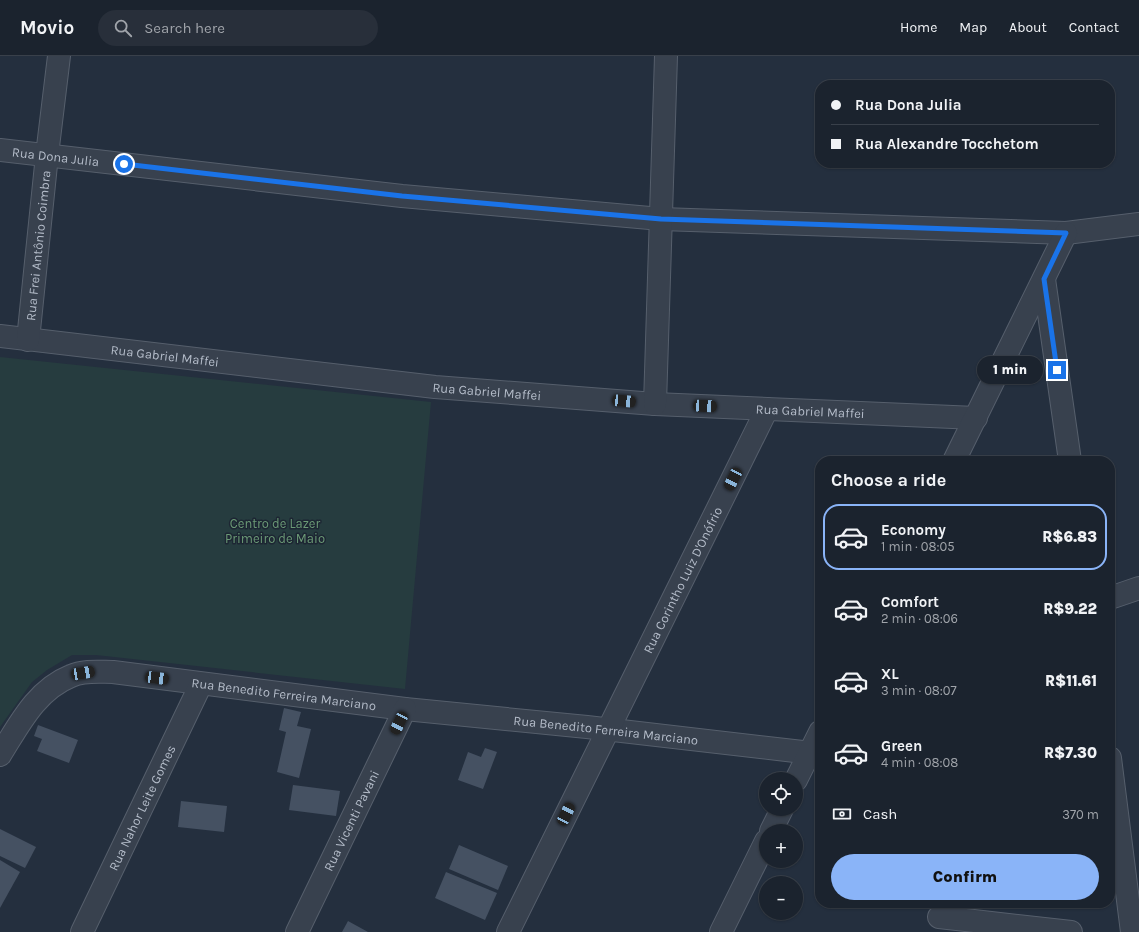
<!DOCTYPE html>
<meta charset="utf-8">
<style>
body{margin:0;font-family:Karla,sans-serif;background:#282f3a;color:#f1f3f6;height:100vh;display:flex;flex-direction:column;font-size:15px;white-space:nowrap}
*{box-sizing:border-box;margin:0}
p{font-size:13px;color:#a0a4aa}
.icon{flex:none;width:22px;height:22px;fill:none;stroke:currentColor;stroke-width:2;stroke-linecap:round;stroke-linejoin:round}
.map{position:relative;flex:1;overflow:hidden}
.drawer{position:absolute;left:815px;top:400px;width:300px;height:452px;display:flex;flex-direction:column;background:#1b232e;border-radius:16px;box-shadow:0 1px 3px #0004,0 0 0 1px #39404a}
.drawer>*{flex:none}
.banner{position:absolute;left:815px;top:24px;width:300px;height:88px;border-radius:16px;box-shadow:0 1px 3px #0004,0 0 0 1px #39404a;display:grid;align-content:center;height:88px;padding:0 16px;background:#1b232e}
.controls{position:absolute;left:759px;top:716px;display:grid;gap:8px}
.controls a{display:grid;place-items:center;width:44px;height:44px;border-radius:50%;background:#1b232e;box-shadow:0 1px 3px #0004,0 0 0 1px #39404a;font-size:20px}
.end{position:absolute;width:18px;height:18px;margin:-9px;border:5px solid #1a73e8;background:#fff;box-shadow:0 0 0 2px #fff}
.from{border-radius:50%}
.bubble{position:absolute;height:28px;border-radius:14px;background:#1b232e;box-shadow:0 1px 3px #0004,0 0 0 1px #39404a;font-size:13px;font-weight:800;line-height:28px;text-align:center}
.car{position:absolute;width:12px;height:24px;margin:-12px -6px;border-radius:5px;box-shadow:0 0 3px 1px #0007;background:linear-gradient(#222 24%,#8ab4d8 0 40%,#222 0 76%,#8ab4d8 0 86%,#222 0)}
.banner b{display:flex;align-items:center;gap:14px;height:38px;font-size:15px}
.banner b+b{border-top:1px solid #39404a}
.banner i{width:10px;height:10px;background:#f1f3f6}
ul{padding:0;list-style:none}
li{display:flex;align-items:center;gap:12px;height:66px;margin:0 8px 6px;padding:0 8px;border:2px solid transparent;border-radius:16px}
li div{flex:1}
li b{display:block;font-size:15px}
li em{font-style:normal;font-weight:800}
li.active{border-color:#8ab4f8}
li>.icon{width:36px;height:36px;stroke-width:1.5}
h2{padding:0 16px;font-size:18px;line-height:48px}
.pay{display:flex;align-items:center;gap:10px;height:44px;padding:0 16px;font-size:15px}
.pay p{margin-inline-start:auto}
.button{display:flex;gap:8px;margin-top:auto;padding:8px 16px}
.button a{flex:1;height:46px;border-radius:24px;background:#8ab4f8;color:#111;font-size:16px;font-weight:800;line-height:46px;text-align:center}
header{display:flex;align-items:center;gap:24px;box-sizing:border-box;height:56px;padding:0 20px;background:#1b232e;border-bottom:1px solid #39404a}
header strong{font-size:19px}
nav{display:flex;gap:22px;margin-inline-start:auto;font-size:14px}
.search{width:280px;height:36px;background:#282f3a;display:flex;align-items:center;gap:10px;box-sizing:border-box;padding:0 14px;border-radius:22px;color:#a0a4aa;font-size:15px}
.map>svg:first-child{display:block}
.green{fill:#263c3f}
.building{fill:#455162}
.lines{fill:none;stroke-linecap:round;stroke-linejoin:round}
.minor-casing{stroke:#565f6c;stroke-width:24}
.minor{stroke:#38414e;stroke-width:22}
.route{stroke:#1a73e8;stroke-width:5}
.labels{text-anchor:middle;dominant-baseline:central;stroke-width:3;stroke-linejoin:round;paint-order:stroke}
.street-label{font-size:13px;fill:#b4bcc9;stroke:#1d2633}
.park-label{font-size:13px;fill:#6b9a76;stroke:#1d2633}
</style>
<header>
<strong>Movio</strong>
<div class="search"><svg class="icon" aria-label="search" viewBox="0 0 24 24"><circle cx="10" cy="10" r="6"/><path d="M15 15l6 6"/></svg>Search here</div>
<nav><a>Home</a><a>Map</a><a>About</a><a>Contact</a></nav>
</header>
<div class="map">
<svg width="1139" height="876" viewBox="0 0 1139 876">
<rect width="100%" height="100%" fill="#242f3e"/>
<!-- green -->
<polygon class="green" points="0,301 431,346 405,633 96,599 72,599 47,614 32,626 0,671"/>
<!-- building -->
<g class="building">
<polygon points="284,652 301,656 297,670 311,673 299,722 277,716 286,676 279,674"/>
<polygon points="38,669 78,684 69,707 37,695 42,683 34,680"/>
<polygon points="485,692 497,696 483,733 458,724 468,696 481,701"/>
<polygon points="293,729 340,735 336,760 289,754"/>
<polygon points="181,745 227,750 224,776 178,771"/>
<polygon points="0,773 36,791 25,812 0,800"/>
<polygon points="459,789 508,810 498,834 449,813"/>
<polygon points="0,804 20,816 0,852"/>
<polygon points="446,816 497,837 485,864 435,842"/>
<polygon points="348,865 368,876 342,876"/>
</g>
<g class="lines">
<defs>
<g id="minor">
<path id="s1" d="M0,94l402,46 259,23 405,14 73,-9"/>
<polyline points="1044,223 1070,405"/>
<path id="s2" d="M0,280l435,51 220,17 321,14"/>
<path id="s3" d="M28,284l19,-185 12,-99"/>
<polyline points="655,348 666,0"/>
<polyline points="954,405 1066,177"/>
<polyline points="1110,542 1139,532"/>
<path id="s4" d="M0,699c19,-30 36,-65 71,-79 13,-6 29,-4 42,-4l292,37 182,18 233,27"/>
<polyline points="1110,702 1132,876"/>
<polyline points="796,724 820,676"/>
<polyline points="771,775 782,753"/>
<polyline points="939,861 1071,876"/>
<path id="s5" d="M82,876l119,-248"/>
<path id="s6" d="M297,876l108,-223"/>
<path id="s7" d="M508,876l259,-523"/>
<polyline points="721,876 766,785"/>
</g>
</defs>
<!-- minor casing -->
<use href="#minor" class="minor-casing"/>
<!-- minor -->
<use href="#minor" class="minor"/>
</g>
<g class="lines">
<!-- route -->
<polyline class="route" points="124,108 402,140 661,163 1066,177 1044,223 1057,314"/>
</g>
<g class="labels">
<!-- street labels -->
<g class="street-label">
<text stroke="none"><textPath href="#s1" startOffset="56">Rua Dona Julia</textPath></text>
<text stroke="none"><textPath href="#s3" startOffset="95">Rua Frei Antônio Coimbra</textPath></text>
<text stroke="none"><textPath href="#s2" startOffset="166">Rua Gabriel Maffei</textPath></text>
<text stroke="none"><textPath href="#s2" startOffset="490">Rua Gabriel Maffei</textPath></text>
<text stroke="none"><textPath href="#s2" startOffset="814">Rua Gabriel Maffei</textPath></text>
<text stroke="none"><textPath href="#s7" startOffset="393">Rua Corintho Luiz D'Onófrio</textPath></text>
<text stroke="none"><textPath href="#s4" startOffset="323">Rua Benedito Ferreira Marciano</textPath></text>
<text stroke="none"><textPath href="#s4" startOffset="647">Rua Benedito Ferreira Marciano</textPath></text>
<text stroke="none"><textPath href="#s5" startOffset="138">Rua Nahor Leite Gomes</textPath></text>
<text stroke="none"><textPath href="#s6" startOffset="124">Rua Vicenti Pavani</textPath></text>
</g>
<!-- park labels -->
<g class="park-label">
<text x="275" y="467">Centro de Lazer<tspan x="275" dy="15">Primeiro de Maio</tspan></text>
</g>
</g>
</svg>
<div class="controls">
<a><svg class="icon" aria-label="locate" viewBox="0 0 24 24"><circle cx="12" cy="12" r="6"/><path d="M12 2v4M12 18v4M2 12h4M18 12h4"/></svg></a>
<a>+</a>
<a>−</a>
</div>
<i class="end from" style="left:124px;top:108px"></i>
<i class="end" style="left:1057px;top:314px"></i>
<div class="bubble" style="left:977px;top:300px;width:66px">1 min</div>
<i class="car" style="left:624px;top:345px;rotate:95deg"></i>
<i class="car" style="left:705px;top:350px;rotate:93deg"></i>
<i class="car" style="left:733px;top:423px;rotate:207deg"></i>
<i class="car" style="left:83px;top:617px;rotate:80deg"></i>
<i class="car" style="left:157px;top:622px;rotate:97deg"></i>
<i class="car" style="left:399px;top:667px;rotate:206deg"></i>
<i class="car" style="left:566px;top:758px;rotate:26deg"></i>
<div class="banner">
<b><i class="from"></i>Rua Dona Julia</b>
<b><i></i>Rua Alexandre Tocchetom</b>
</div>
<section class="drawer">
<h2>Choose a ride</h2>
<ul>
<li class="active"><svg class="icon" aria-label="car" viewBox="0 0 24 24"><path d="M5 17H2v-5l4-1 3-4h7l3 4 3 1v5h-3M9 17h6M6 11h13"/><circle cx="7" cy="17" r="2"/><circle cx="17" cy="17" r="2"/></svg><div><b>Economy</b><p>1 min · 08:05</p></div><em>R$6.83</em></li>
<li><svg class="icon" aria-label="car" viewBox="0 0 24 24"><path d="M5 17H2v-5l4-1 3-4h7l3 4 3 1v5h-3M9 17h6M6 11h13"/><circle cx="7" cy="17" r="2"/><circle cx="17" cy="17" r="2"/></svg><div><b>Comfort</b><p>2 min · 08:06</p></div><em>R$9.22</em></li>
<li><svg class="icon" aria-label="car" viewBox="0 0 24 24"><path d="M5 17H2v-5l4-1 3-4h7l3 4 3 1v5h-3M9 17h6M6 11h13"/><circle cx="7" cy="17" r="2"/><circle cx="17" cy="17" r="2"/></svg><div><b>XL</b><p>3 min · 08:07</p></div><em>R$11.61</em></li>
<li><svg class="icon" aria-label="car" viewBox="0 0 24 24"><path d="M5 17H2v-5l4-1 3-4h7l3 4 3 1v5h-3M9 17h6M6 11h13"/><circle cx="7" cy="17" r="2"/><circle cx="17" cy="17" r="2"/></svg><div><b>Green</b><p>4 min · 08:08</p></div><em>R$7.30</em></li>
</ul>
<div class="pay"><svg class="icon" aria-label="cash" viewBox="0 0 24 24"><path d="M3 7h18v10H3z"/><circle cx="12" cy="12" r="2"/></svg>Cash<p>370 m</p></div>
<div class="button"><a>Confirm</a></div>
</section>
</div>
